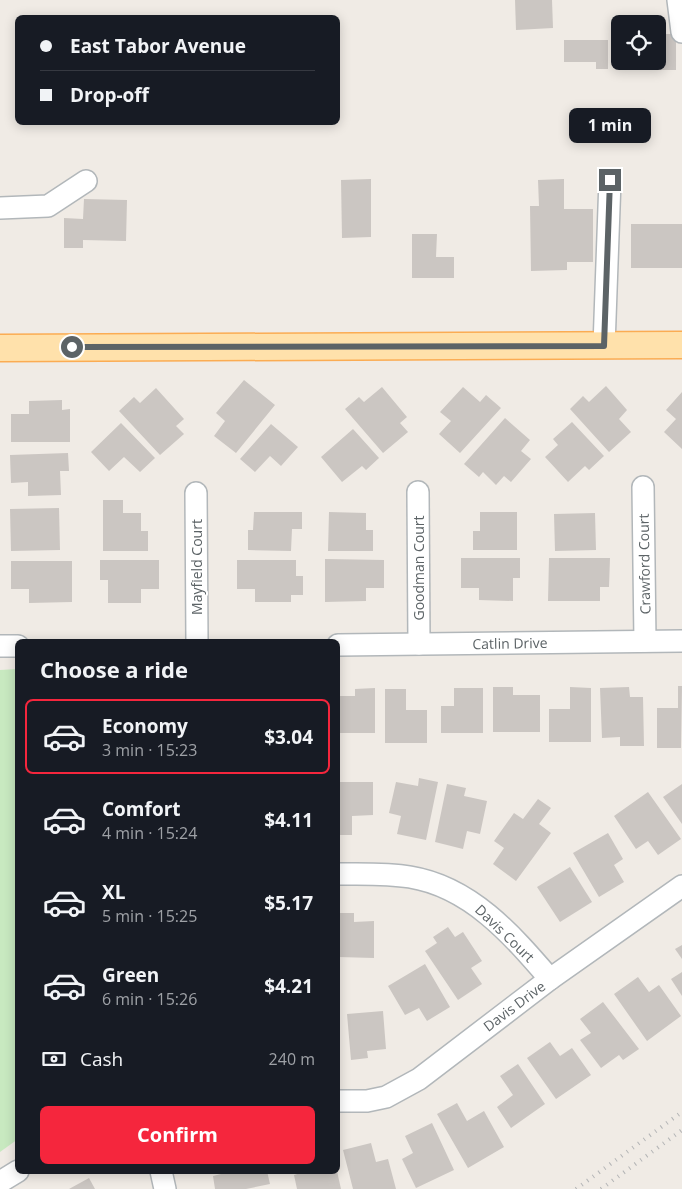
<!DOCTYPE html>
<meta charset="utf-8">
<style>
body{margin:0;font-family:"Open Sans",sans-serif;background:#242831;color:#f1f3f6;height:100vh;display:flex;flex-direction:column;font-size:19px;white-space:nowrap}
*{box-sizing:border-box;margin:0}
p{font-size:16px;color:#9ea1a6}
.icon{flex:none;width:28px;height:28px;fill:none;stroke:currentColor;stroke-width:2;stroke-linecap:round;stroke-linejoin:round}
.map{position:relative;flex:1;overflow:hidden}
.side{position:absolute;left:15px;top:639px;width:325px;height:535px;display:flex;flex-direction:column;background:#171b24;border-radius:8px;box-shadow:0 2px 12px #0003}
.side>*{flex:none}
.guide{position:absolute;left:15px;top:15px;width:325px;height:110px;border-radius:8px;box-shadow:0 2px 12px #0003;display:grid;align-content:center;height:110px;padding:0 25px;background:#171b24}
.controls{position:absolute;left:611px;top:15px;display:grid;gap:10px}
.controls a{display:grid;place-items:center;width:55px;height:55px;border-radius:8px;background:#171b24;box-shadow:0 2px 12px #0003;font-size:25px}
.end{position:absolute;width:22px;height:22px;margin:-11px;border:6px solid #5c6366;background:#fff;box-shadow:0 0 0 2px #fff}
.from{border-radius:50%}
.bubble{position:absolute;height:35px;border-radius:8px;background:#171b24;box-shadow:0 2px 12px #0003;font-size:16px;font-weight:700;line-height:35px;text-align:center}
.guide b{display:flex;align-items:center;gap:18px;height:48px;font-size:19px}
.guide b+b{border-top:1px solid #363941}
.guide i{width:12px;height:12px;background:#f1f3f6}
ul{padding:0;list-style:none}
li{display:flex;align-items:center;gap:15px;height:75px;margin:0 10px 8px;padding:0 15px;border:2px solid transparent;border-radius:8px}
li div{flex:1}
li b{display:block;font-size:19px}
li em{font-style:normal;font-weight:700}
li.current{border-color:#f5263d}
li>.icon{width:45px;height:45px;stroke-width:1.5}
h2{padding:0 25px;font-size:22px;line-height:60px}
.pay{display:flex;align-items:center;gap:12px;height:55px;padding:0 25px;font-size:19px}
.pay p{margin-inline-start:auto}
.button{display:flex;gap:10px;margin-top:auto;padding:10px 25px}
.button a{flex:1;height:58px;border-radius:8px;background:#f5263d;color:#fff;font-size:20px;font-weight:700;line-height:58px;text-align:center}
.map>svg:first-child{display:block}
.green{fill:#c8e9c0}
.building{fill:#cbc6c2}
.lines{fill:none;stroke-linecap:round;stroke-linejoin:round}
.minor-casing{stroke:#b2b7ba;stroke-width:24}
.major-casing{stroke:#fbac53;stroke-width:29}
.minor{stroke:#fff;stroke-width:21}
.major{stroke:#ffe1ab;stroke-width:26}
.rail{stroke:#b4b5b6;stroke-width:4;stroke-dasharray:1 6;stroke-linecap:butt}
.route{stroke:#5c6366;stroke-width:6}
.labels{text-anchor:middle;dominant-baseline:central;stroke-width:4;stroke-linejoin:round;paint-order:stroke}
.street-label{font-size:14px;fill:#5c6366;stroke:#fff}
</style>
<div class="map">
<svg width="682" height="1189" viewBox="0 0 682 1189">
<rect width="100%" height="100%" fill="#f0ebe5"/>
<!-- green -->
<polygon class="green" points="17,669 18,1139 0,1152 0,670"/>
<!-- building -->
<g class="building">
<polygon points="515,0 552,0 553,28 516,30"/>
<polygon points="658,34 676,34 676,70 631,70 631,61 658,61"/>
<polygon points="564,40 608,40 608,69 596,69 596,62 564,62"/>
<polygon points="371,179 371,237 342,238 341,180"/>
<polygon points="564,179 564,209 593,209 593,262 567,262 567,270 531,271 530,206 539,206 538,180"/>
<polygon points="84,199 127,200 126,241 83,240 83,248 64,248 64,218 83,219"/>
<rect x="631" y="224" width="51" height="44"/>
<polygon points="412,234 437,234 436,257 454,257 454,278 412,278"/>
<polygon points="244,380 275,405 236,453 214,436 225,421 216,413"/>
<polygon points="606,386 627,410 619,419 631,432 609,452 570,409 583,396 589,402"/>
<polygon points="382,387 407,417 400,423 408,432 383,453 345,409 359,397 364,402"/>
<polygon points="463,387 480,402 486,395 501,408 460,453 439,434 451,421 440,412"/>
<polygon points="156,388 184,419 176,426 184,434 160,455 119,411 134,397 140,403"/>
<polygon points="682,392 682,449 664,432 676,419 666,410"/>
<polygon points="62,400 62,410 70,409 70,442 11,442 11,414 29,414 29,401"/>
<polygon points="505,418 530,440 521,451 531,459 511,482 504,476 496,485 483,472 479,477 464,464"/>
<polygon points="572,422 604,456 589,470 585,466 568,482 545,457 558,445 553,439"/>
<polygon points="121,423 155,458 140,472 124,457 109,471 91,452"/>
<polygon points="271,424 298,447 281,466 270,456 255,472 240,459"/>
<polygon points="353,429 379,458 366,470 362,466 342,482 321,457"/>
<polygon points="68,453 69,471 60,471 61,495 28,496 28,482 11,483 10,455"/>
<polygon points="103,500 123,500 123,513 141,513 141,531 148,531 148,551 103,551"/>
<polygon points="59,508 60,550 11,551 10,509"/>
<polygon points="254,512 302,512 302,529 292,529 291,551 248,550 248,530 253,530"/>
<polygon points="329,512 366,513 366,530 373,530 373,551 328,551"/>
<polygon points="480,512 517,512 517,550 473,550 473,531 480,531"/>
<polygon points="595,513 596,550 555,551 554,514"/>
<polygon points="461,558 520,558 520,578 513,578 513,601 479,600 479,588 461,588"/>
<polygon points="549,558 610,558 609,587 600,587 600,601 548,601"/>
<polygon points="325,559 384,560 384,588 366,588 366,601 325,602"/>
<polygon points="100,560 159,560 159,589 141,589 141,603 108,603 108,580 100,580"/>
<polygon points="237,560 296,560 296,576 303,576 303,595 291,595 291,602 255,602 255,589 237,589"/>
<polygon points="11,561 72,561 72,602 29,603 29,589 11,589"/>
<polygon points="678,686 682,686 681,748 657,748 657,708 678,708"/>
<polygon points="493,687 513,687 513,695 540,695 540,732 493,732"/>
<polygon points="570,687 591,688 591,742 549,742 549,709 570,709"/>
<polygon points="629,687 630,697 643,697 644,746 620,746 620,737 602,738 600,688"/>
<polygon points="375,688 375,733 338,733 338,696 355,696 355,689"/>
<polygon points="454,688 483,688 483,733 441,733 441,706 454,706"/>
<polygon points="385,689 406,689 406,710 427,710 427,743 385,743"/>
<polygon points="419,778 438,782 426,840 397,834 401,816 389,813 396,782 418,786"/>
<polygon points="338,782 373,782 373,815 352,816 352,835 338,835"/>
<polygon points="447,784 466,788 464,796 487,801 480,834 467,831 463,849 435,842"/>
<polygon points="682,784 682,824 663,797"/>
<polygon points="648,792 681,839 658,855 648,841 636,849 614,816"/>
<polygon points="538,799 551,808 539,824 551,833 516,881 493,864 504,848 494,841 514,813 523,819"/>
<polygon points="608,833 623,859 614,865 624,882 599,897 573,853"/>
<polygon points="570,867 592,902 560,922 537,887"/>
<polygon points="338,913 354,913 354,922 374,921 374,958 338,957"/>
<polygon points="448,927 455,937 463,932 482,961 471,968 482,984 458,1000 425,951 437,943 433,937"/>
<polygon points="682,945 682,959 675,949"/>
<polygon points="425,964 450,1007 427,1021 419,1008 405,1015 388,986"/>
<polygon points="682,972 682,996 671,979"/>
<polygon points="638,977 649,992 659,985 681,1016 647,1041 614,994"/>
<polygon points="603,1002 639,1049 623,1060 619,1055 601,1068 580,1040 591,1033 580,1019"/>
<polygon points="383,1011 386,1049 367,1051 368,1058 351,1060 347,1014"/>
<polygon points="550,1042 560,1056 572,1048 591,1075 556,1099 527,1058"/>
<polygon points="518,1064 545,1104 511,1128 497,1107 513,1095 500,1076"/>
<polygon points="457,1103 467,1121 484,1111 504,1147 468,1168 437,1114"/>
<polygon points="432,1123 454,1170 416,1188 402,1159 413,1153 405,1136"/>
<polygon points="371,1143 376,1162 388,1159 396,1189 353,1189 343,1150"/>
<polygon points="233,1171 267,1171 270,1184 246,1189 215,1189 213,1176"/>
<polygon points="337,1171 341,1189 297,1189 294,1175 307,1171"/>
<polygon points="89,1178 95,1189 69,1189"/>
</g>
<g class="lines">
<defs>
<g id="minor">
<polyline points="678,0 682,32"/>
<polyline points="0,208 48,206 86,181"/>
<polyline points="604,346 610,180"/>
<polyline points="643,487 645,641"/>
<polyline points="418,492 419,644"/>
<polyline points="196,493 197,641"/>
<polyline points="338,645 682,641"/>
<polyline points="0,646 18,646"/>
<path d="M338,874c24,0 49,-1 72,3 61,10 102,58 140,102"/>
<polyline points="338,1101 367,1101 386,1097 419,1079 550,979 682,886"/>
<polyline points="161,1171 165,1189"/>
<polyline points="0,1182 18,1171"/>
</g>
<polyline id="major" points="0,348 682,345"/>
</defs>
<!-- minor casing -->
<use href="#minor" class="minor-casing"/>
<!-- major casing -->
<use href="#major" class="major-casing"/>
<!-- minor -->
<use href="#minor" class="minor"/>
<!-- major -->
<use href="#major" class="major"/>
<!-- rail -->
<g class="rail">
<polyline points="576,1189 682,1112"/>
<polyline points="601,1189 682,1130"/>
</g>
</g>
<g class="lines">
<!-- route -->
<polyline class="route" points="72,347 604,346 610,180"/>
</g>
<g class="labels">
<!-- street labels -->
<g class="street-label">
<text transform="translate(644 564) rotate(-91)">Crawford Court</text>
<text transform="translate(196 567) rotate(-90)">Mayfield Court</text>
<text transform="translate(418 568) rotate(-90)">Goodman Court</text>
<text transform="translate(510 643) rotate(-1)">Catlin Drive</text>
<text transform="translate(505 933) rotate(44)">Davis Court</text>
<text transform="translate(514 1006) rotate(-37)">Davis Drive</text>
</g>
</g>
</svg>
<div class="controls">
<a><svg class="icon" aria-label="locate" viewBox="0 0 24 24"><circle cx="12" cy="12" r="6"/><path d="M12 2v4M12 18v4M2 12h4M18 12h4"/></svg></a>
</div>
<i class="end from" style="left:72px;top:347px"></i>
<i class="end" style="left:610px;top:180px"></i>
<div class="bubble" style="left:569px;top:108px;width:82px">1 min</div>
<div class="guide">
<b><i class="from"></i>East Tabor Avenue</b>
<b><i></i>Drop-off</b>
</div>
<section class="side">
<h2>Choose a ride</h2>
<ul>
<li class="current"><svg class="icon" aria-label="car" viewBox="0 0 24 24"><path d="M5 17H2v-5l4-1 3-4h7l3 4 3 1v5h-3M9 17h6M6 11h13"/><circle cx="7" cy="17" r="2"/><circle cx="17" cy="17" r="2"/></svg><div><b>Economy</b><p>3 min · 15:23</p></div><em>$3.04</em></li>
<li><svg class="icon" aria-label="car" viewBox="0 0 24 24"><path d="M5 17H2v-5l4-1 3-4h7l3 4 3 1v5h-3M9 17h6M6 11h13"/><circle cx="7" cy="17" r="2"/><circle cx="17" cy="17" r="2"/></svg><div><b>Comfort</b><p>4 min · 15:24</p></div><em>$4.11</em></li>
<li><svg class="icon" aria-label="car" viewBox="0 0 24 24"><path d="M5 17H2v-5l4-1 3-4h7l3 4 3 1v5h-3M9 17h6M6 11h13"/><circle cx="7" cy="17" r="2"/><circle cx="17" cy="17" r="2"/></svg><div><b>XL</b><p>5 min · 15:25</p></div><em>$5.17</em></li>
<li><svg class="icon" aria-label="car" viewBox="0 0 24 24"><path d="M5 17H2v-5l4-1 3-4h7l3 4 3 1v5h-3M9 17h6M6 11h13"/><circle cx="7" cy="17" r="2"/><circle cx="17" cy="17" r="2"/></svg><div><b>Green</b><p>6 min · 15:26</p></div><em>$4.21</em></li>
</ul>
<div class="pay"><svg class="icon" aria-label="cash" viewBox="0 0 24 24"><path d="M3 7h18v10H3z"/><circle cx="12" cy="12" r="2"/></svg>Cash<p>240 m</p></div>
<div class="button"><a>Confirm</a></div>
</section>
</div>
